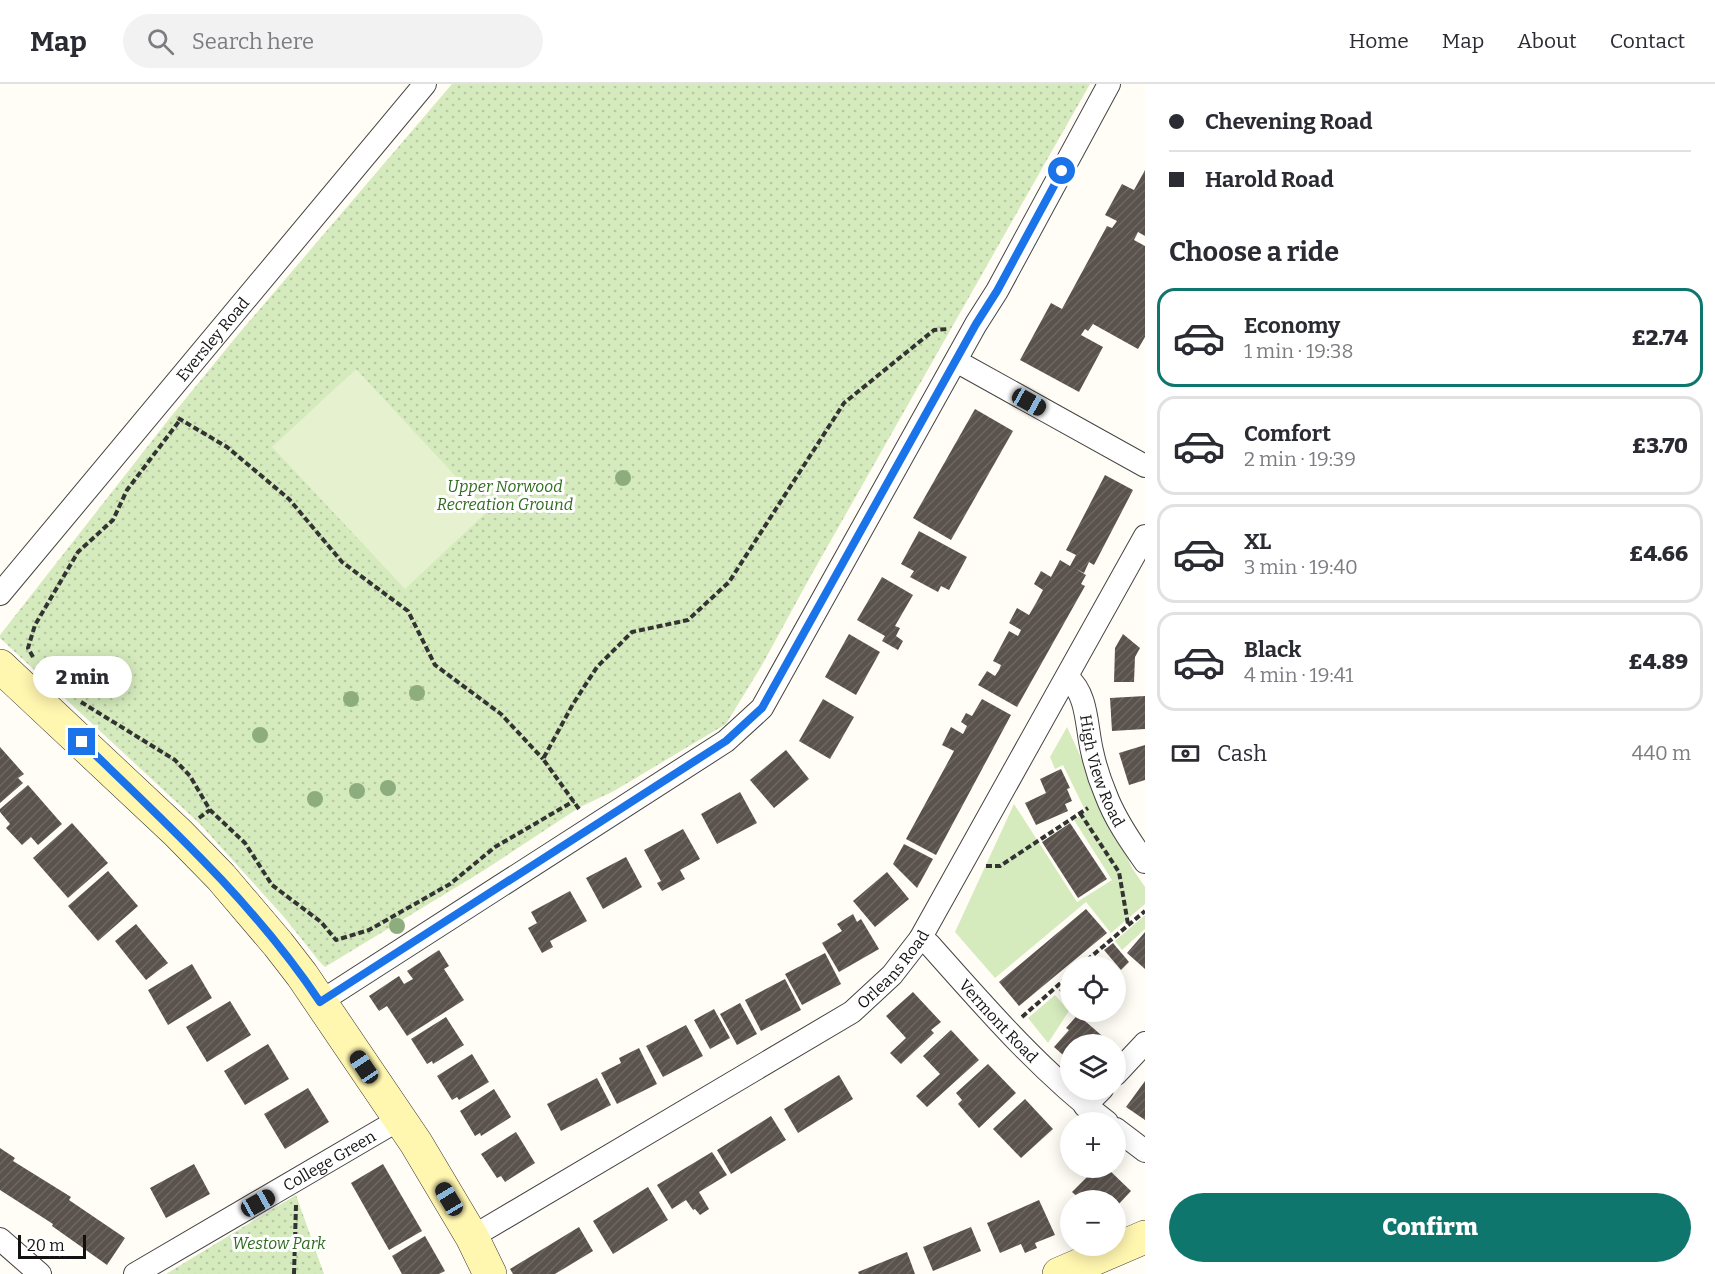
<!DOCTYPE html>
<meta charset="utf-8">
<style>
body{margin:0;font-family:Bitter,serif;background:#f2f2f3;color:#2b2b33;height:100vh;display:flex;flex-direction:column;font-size:22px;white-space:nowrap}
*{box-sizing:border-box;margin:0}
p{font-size:20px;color:#7c7c81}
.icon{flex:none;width:33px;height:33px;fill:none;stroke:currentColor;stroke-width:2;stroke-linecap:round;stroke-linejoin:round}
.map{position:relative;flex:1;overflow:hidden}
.sheet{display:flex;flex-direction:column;background:#fff;width:570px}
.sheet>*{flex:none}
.guide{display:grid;align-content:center;height:132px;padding:0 24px;background:#fff}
.fabs{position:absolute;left:1060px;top:872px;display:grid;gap:12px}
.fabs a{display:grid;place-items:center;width:66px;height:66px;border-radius:50%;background:#fff;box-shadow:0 3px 15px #0003;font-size:30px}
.scale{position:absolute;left:18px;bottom:15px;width:68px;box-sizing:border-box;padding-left:6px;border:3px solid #111;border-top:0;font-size:16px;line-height:21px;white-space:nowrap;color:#111;-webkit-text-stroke:4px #fff;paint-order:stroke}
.end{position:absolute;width:27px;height:27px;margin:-14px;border:8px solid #1a73e8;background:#fff;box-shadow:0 0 0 3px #fff}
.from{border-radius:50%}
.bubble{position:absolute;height:42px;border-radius:21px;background:#fff;box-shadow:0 3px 15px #0003;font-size:20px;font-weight:800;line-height:42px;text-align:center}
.car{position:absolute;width:18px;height:36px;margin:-18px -9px;border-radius:8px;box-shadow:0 0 4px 2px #0007;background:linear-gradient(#222 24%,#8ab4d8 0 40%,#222 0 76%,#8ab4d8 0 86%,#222 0)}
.guide b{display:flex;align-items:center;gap:21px;height:57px;font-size:22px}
.guide b+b{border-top:2px solid #e1e1e2}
.guide i{width:15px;height:15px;background:#2b2b33}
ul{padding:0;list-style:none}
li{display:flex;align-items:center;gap:18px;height:99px;margin:0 12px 9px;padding:0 12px;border:3px solid #e1e1e2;border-radius:18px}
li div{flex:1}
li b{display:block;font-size:22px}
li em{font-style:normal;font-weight:800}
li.current{border-color:#0f766e}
li>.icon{width:54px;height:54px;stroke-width:1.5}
h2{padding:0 24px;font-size:27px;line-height:72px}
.pay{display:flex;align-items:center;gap:15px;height:66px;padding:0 24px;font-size:22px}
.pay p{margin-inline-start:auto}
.action{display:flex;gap:12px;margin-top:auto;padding:12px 24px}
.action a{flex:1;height:69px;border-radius:36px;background:#0f766e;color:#fff;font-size:24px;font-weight:800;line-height:69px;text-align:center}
header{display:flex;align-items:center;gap:36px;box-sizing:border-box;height:84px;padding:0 30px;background:#fff;border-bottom:2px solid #e1e1e2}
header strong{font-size:28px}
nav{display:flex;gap:33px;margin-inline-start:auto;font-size:21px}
.search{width:420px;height:54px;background:#f2f2f3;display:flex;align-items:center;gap:15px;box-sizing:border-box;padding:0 21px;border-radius:33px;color:#7c7c81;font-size:22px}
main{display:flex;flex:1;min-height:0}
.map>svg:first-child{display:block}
.grass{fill:#d5ebbd}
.park{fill:url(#park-dots)}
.pitch{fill:#e6f2cf}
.building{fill:url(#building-hatch)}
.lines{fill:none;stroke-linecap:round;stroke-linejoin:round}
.street-casing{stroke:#444;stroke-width:24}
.secondary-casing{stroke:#333;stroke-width:34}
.path{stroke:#333;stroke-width:4;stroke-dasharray:6 3;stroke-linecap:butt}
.street{stroke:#fff;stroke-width:22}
.secondary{stroke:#fff6b0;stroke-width:33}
.tree{fill:#8dad7f}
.route{stroke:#1a73e8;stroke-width:8}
.labels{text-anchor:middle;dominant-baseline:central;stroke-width:6;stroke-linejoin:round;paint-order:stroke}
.street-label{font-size:16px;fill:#111;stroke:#fff}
.park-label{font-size:16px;font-style:italic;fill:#2f6b1f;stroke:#fff}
</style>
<header>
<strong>Map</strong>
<div class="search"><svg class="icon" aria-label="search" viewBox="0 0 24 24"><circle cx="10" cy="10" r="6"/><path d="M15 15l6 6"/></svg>Search here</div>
<nav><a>Home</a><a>Map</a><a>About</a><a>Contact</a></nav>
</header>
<main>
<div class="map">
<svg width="1145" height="1190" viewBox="0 0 1145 1190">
<defs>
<pattern id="park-dots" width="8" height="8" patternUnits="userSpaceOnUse" patternTransform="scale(1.5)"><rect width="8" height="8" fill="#d5ebbd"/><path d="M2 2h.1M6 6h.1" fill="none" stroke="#b6c8a1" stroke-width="1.8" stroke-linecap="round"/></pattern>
<pattern id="building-hatch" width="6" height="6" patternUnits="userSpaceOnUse" patternTransform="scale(1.5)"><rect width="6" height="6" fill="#5a524d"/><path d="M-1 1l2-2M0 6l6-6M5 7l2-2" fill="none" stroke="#6d6662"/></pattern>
</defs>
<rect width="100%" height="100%" fill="#fffdf5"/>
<!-- grass -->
<g class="grass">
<polygon points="1067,643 1132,784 1145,803 1145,820 1111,849 1086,818 995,894 955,848 1014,720 1077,818 1112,796 1074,736 1086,728 1063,681 1055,685 1050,673"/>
<polygon points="1145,831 1145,845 1122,866 1115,857"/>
<polygon points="1055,911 1069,927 1048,959 1028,934"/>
</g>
<!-- park -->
<g class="park">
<polygon points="452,0 1090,0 809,495 762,581 726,640 614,707 580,723 486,785 325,883 319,877 284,833 200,740 0,554 0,551 169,335 236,253"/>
<polygon points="296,1111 324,1190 166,1190"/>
</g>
<!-- pitch -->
<polygon class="pitch" points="356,285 488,427 405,505 272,363"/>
<!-- building -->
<g class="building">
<polygon points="1145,86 1145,152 1138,148 1134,156 1145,162 1145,253 1138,265 1093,240 1088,247 1085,245 1081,251 1103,263 1079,308 1020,276 1051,219 1062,225 1107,142 1112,144 1117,137 1105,131 1122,100 1134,106"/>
<polygon points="975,325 1013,347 951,456 913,434"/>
<polygon points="1105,391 1133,406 1094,481 1089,478 1084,489 1076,485 1086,491 1081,500 1085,502 1017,623 978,601 987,587 995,592 999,586 1001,581 993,577 1009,547 1018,552 1021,546 1009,539 1017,524 1029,531 1036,519 1043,506 1034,500 1041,487 1051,493 1060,476 1070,482 1076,471 1066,466"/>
<polygon points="919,447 967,473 949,506 941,502 938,508 910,493 914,487 901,480"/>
<polygon points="882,493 913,511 895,542 900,544 896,552 903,557 898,566 882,557 885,552 857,536"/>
<polygon points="849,550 880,568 856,611 825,593"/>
<polygon points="1123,550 1140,564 1135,573 1134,598 1114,598 1115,564"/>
<polygon points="1145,612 1145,645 1112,647 1110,614"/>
<polygon points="823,615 854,633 830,675 799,657"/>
<polygon points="982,615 1011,631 936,771 906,755 954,667 942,661 951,643 963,650 967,642 961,638 966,629 972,632"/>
<polygon points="1145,661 1145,696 1129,701 1119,669"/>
<polygon points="0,663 24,690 18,694 23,699 0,719"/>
<polygon points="786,666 809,695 774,724 750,696"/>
<polygon points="1061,685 1070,704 1067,705 1072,717 1065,720 1068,727 1036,741 1025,719 1046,709 1040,695"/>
<polygon points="28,701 62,740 38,761 31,753 22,761 6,744 10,740 0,728 0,725"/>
<polygon points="740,708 757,739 717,760 701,730"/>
<polygon points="72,739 108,779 68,814 33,774"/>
<polygon points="1070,739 1107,795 1078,814 1042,758"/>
<polygon points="683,745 700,775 680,786 685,795 662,807 657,799 661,797 644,766"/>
<polygon points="904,760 933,775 917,804 893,780"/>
<polygon points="626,773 642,803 603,825 586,794"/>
<polygon points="108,787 138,822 98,857 68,822"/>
<polygon points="887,788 909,815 875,843 853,817"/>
<polygon points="570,807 587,837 550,857 553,863 542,869 528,844 537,839 531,828"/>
<polygon points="1086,825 1107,849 1019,922 999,898"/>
<polygon points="853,830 857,838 861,835 879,865 839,888 822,859 842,847 837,840"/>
<polygon points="136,840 168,879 146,896 115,857"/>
<polygon points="1145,848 1145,885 1127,869"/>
<polygon points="1113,859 1129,878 1121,886 1104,866"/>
<polygon points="439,866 449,882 444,885 464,916 407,952 387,922 379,927 369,912 399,892 404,900 413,895 407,887"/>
<polygon points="825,869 841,900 802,921 785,890"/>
<polygon points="192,880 212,914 168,941 148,906"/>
<polygon points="785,895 801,926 761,947 745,916"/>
<polygon points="1067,899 1071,904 1071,921 1059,906"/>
<polygon points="913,908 941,938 931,946 934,949 901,980 890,969 906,954 886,932"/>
<polygon points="230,917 251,951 207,978 186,943"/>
<polygon points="740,919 757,950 737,961 720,930"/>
<polygon points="714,925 730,954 710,965 694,936"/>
<polygon points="1081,927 1088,927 1091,929 1085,937 1108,957 1105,960 1071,960 1071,978 1054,963 1069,946 1066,944"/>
<polygon points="446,933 464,961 433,980 432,977 427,980 411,955"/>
<polygon points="686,941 703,972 663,993 646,962"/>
<polygon points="951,946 979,976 927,1023 916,1012 940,990 923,972"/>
<polygon points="268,960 289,995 245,1021 224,987"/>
<polygon points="639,964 657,1000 617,1020 601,989 621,979 619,974"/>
<polygon points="472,970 489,998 459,1016 457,1013 452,1016 437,992"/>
<polygon points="988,980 1016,1009 979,1044 958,1020 962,1016 956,1009"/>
<polygon points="839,991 853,1015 798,1049 784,1025"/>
<polygon points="597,994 611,1021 561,1047 547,1020"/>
<polygon points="1145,997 1145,1036 1126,1023"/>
<polygon points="308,1004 329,1038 285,1065 264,1030"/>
<polygon points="494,1005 511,1033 481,1052 480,1049 475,1052 460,1027"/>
<polygon points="1025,1015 1053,1045 1021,1074 993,1045"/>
<polygon points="771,1032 786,1056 731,1090 717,1066"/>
<polygon points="516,1048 535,1079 505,1098 501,1092 497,1094 481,1070"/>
<polygon points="0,1064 15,1074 13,1077 71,1113 69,1116 125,1154 107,1181 52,1142 53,1140 0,1106"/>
<polygon points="712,1068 727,1091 699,1108 709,1125 700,1131 695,1125 693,1126 686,1116 672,1125 657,1101"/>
<polygon points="194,1080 210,1110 166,1134 150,1104"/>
<polygon points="383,1080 422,1147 389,1166 351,1099"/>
<polygon points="1097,1083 1106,1083 1131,1107 1116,1123 1116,1116 1081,1116 1072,1108"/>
<polygon points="648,1103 668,1136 613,1170 593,1137"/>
<polygon points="1039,1116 1055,1151 1035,1159 1037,1164 1025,1169 1021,1160 1000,1169 987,1139"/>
<polygon points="579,1143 593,1167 555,1190 513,1190 510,1185"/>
<polygon points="971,1143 981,1167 933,1187 923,1163"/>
<polygon points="425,1152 445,1187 439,1190 402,1190 392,1172"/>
<polygon points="907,1168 915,1190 859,1190 858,1188"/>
</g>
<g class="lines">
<defs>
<g id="street">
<polyline points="956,277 1145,382"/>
<path id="s1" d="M0,510l425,-510"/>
<path id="s2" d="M1068,594c20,17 18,48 24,73 3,14 8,30 14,44 9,24 24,46 39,67"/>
<path id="s3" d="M920,855l9,5c56,63 111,127 178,178"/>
<polyline points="320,918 726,657 762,624 976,240 997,207 1109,0"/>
<polyline points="1116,990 1145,959"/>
<polyline points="1085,1022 1102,1005"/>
<polyline points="1116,1045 1145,1067"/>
<path id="s4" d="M472,1153l380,-225 40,-37 28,-36 225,-403"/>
<polyline points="0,1155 40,1190"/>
<path id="s5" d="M135,1190l265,-155"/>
</g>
<g id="secondary">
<polyline points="0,582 178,749 221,793 278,860 302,891 416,1059 472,1153 490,1190"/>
<polyline points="1059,1190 1145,1153"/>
</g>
</defs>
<!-- street casing -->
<use href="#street" class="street-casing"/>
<!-- secondary casing -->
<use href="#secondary" class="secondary-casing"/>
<!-- path -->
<g class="path">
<polyline points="178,334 227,363 289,415 342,478 408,527 435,581 501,630 543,675"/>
<polyline points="33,573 28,564 35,541 78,468 113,436 127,406 180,336"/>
<polyline points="81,618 175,676 190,692 210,726 245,759 272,801 321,838 336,856 369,846 450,800 495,763 574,717"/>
<polyline points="579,725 543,675 573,620 597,583 632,548 688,536 729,498 844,319 934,246 948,245"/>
<polyline points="1080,729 1119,788 1128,840"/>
<polyline points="199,734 210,726"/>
<polyline points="986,782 1000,782 1088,724"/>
<polyline points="1080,882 1145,827"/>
<polyline points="1022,933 1071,890"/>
<polyline points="294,1190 296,1121"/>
</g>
<!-- street -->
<use href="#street" class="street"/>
<!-- secondary -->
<use href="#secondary" class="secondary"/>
</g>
<!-- trees -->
<g class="tree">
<circle cx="623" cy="394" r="8"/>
<circle cx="417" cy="609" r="8"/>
<circle cx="351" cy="615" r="8"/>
<circle cx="260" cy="651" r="8"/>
<circle cx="388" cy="704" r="8"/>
<circle cx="357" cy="707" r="8"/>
<circle cx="315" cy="715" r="8"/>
<circle cx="397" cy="842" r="8"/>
</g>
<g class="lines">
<!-- route -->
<path class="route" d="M82,658c85,82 172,161 238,260l406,-261 36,-33 214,-384 21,-33 65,-120"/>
</g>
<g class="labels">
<!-- street labels -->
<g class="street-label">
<text stroke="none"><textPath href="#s1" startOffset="332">Eversley Road</textPath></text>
<text stroke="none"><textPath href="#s2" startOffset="100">High View Road</textPath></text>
<text stroke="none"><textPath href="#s4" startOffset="501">Orleans Road</textPath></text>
<text stroke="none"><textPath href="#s3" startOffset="114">Vermont Road</textPath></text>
<text stroke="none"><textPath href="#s5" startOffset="225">College Green</textPath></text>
</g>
<!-- park labels -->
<g class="park-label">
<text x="505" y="402">Upper Norwood<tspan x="505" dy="18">Recreation Ground</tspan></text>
<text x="279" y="1159">Westow Park</text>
</g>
</g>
</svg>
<div class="fabs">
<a><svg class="icon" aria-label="locate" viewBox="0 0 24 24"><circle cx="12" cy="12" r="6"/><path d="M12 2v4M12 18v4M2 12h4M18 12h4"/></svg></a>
<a><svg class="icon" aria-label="layers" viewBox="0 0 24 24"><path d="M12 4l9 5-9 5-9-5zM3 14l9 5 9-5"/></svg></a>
<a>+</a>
<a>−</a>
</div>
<div class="scale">20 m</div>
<i class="end from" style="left:1062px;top:87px"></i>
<i class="end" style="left:82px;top:658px"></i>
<div class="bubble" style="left:33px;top:572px;width:99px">2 min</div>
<i class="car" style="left:1029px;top:318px;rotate:119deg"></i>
<i class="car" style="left:364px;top:983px;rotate:326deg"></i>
<i class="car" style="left:449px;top:1115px;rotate:329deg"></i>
<i class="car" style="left:258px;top:1119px;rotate:61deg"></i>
</div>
<section class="sheet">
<div class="guide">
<b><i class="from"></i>Chevening Road</b>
<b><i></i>Harold Road</b>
</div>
<h2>Choose a ride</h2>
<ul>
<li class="current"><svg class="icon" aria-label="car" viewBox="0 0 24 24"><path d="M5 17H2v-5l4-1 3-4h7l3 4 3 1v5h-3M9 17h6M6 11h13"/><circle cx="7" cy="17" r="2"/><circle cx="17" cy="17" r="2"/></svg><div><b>Economy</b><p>1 min · 19:38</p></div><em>£2.74</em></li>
<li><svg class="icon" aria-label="car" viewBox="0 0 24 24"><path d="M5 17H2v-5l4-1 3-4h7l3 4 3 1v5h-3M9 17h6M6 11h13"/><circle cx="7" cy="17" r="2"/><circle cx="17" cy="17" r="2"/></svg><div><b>Comfort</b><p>2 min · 19:39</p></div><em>£3.70</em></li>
<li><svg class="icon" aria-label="car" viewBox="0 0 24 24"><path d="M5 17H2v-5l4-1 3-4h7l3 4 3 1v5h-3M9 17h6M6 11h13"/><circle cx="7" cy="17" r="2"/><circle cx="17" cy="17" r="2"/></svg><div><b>XL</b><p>3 min · 19:40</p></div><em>£4.66</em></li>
<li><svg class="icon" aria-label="car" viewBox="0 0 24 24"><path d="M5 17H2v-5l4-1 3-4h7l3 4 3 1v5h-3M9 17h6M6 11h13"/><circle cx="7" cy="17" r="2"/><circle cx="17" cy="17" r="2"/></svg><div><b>Black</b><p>4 min · 19:41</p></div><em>£4.89</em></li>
</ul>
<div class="pay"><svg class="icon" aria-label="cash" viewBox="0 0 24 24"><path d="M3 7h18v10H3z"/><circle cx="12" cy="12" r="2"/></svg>Cash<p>440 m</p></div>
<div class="action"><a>Confirm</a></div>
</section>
</main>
